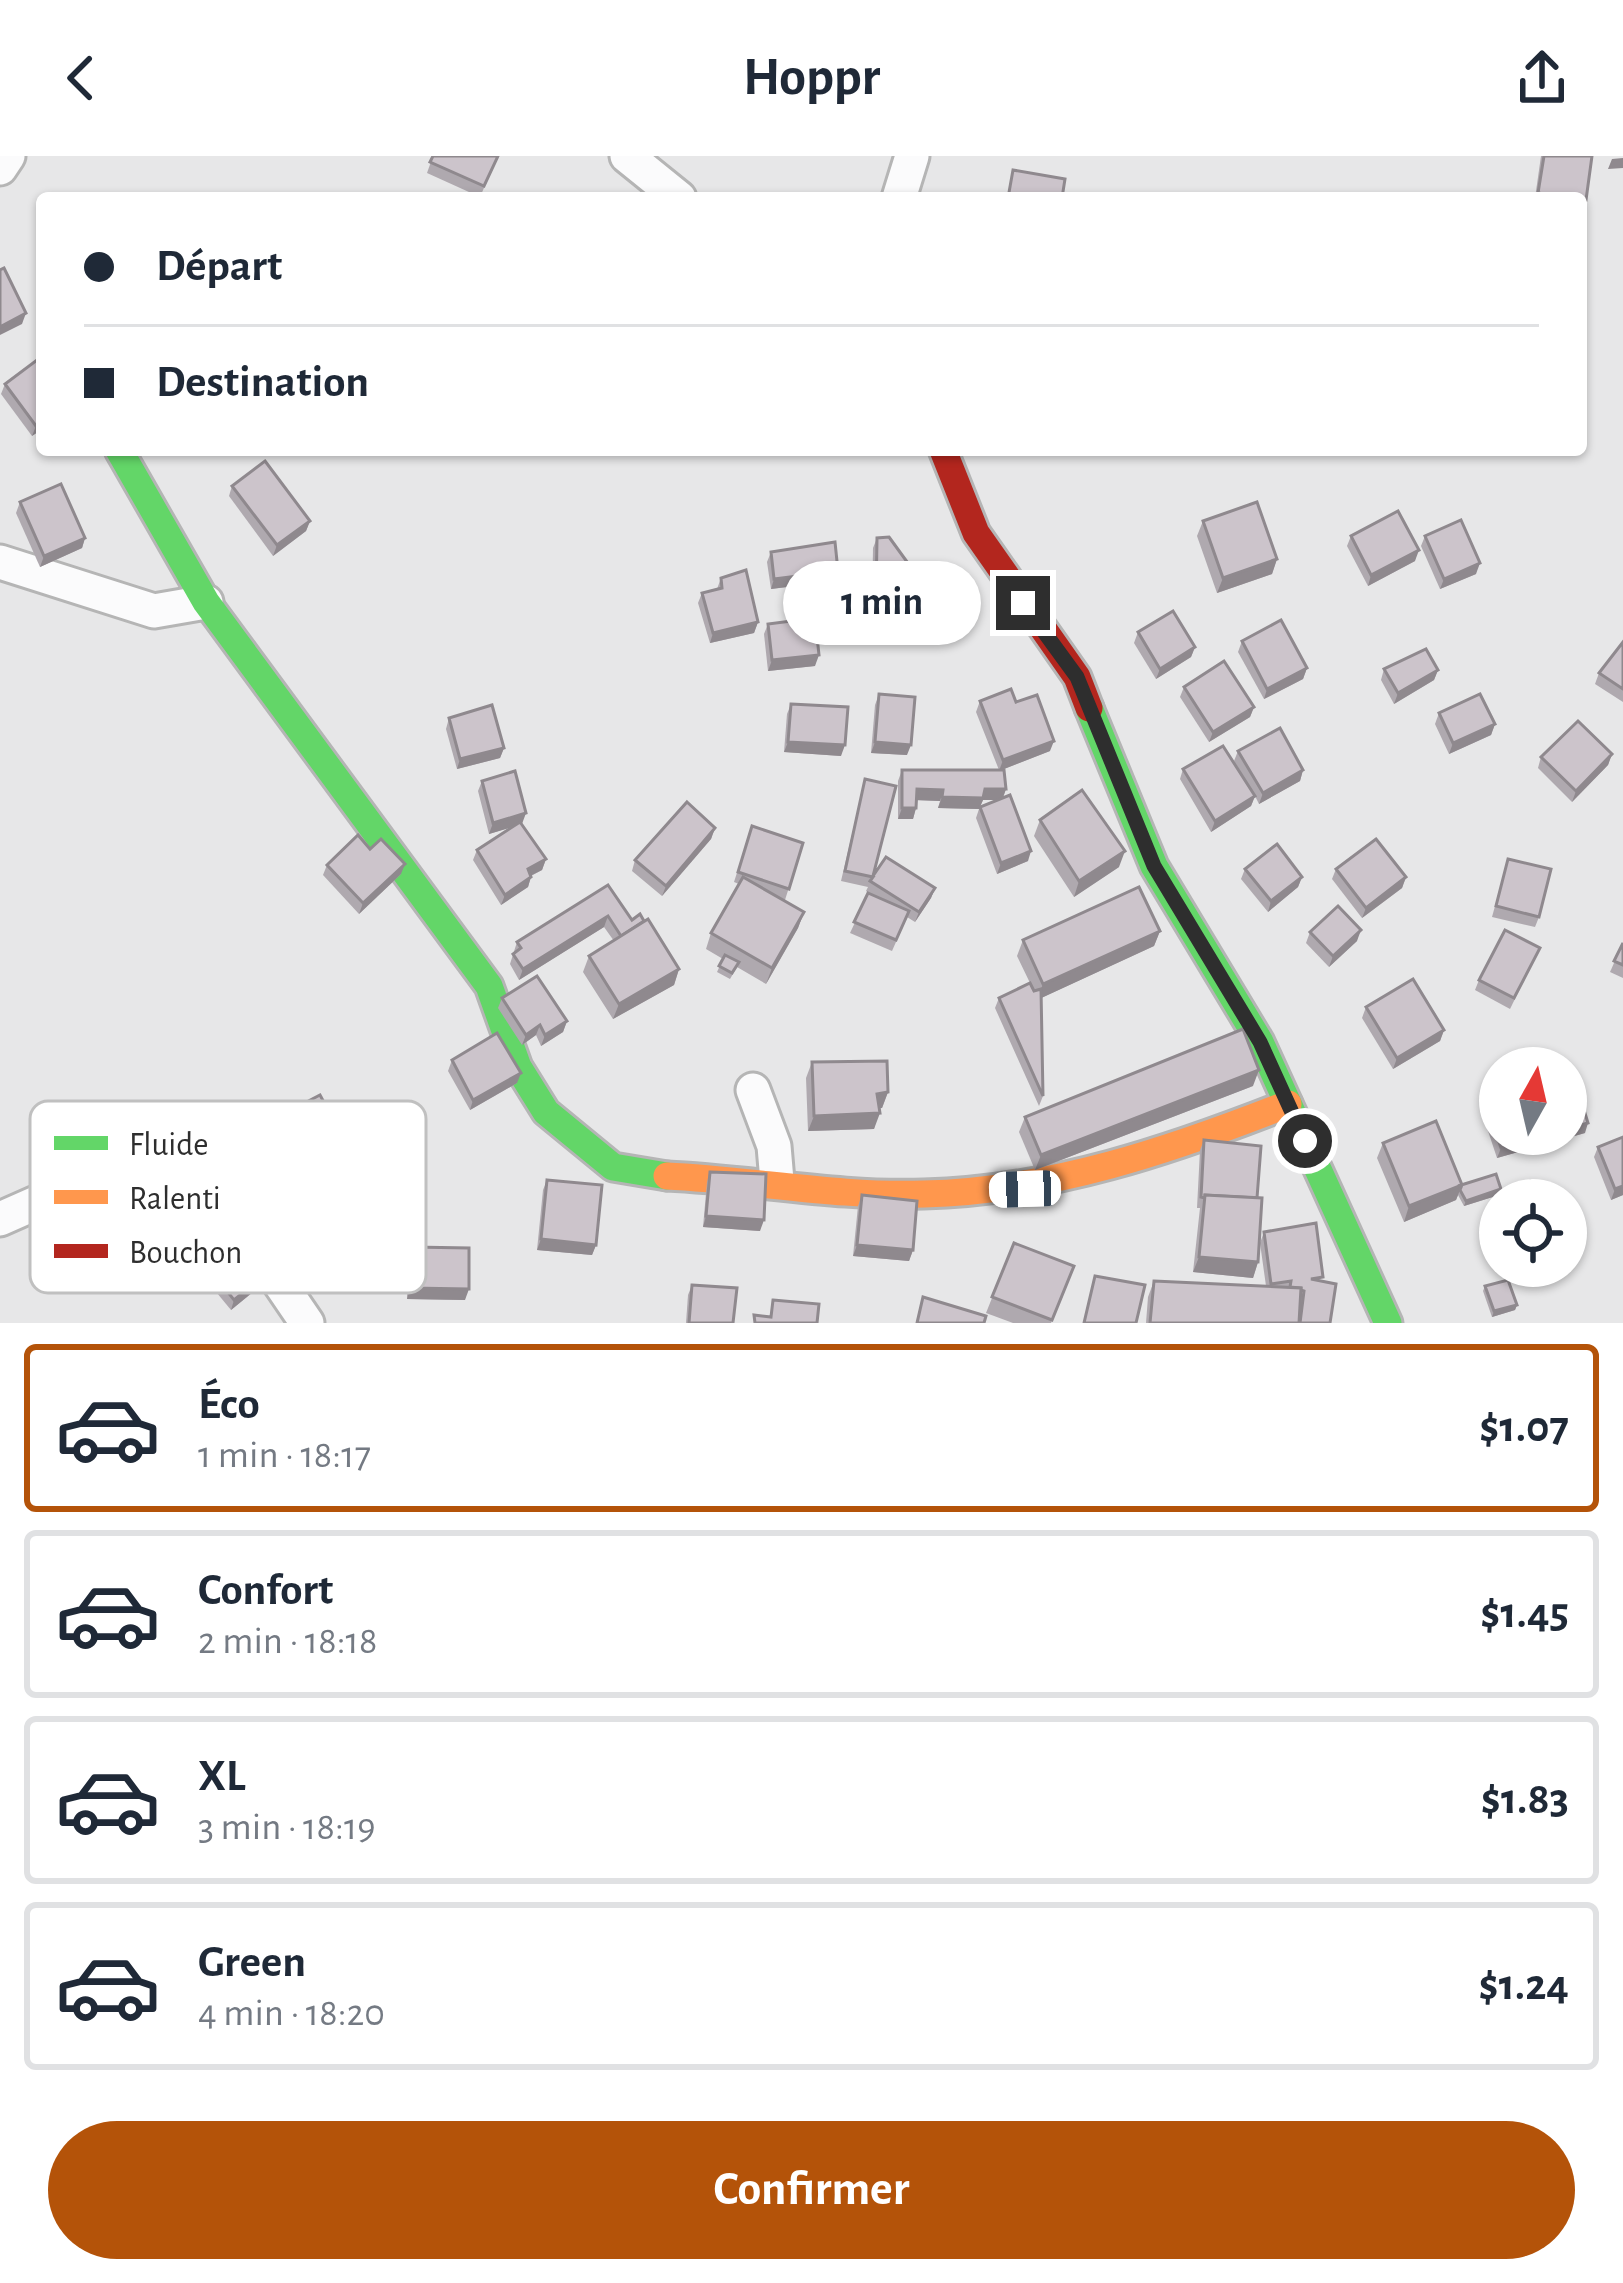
<!DOCTYPE html>
<html lang="fr">
<meta charset="utf-8">
<style>
body{margin:0;font-family:"Alegreya Sans",sans-serif;background:#f2f2f3;color:#1f2937;height:100vh;display:flex;flex-direction:column;font-size:45px;white-space:nowrap}
*{box-sizing:border-box;margin:0}
p{font-size:39px;color:#747a83}
.icon{flex:none;width:66px;height:66px;fill:none;stroke:currentColor;stroke-width:2;stroke-linecap:round;stroke-linejoin:round}
.map{position:relative;height:1167px;overflow:hidden}
.panel{display:flex;flex-direction:column;background:#fff;flex:1}
.panel>*{flex:none}
.top-card{position:absolute;left:36px;top:36px;width:1551px;height:264px;border-radius:12px;box-shadow:0 3px 9px #0004;display:grid;align-content:center;height:264px;padding:0 48px;background:#fff}
.needle{width:78px;rotate:8deg}
.tools{position:absolute;left:1479px;top:891px;display:grid;gap:24px}
.tools a{display:grid;place-items:center;width:108px;height:108px;border-radius:50%;background:#fff;box-shadow:0 3px 9px #0004;font-size:60px}
.end{position:absolute;width:54px;height:54px;margin:-27px;border:15px solid #2e2e2e;background:#fff;box-shadow:0 0 0 6px #fff}
.from{border-radius:50%}
.bubble{position:absolute;height:84px;border-radius:42px;background:#fff;box-shadow:0 3px 9px #0004;font-size:39px;font-weight:600;line-height:84px;text-align:center}
.car{position:absolute;width:36px;height:72px;margin:-36px -18px;border-radius:15px;box-shadow:0 0 9px 3px #0007;background:linear-gradient(#fff 24%,#345 0 40%,#fff 0 76%,#345 0 86%,#fff 0)}
.top-card b{display:flex;align-items:center;gap:42px;height:114px;font-size:45px}
.top-card b+b{border-top:3px solid #e0e1e3}
.top-card i{width:30px;height:30px;background:#1f2937}
ul{padding:21px 0 0;list-style:none}
li{display:flex;align-items:center;gap:36px;height:168px;margin:0 24px 18px;padding:0 24px;border:6px solid #e0e1e3;border-radius:12px}
li div{flex:1}
li b{display:block;font-size:45px}
li em{font-style:normal;font-weight:600}
li.on{border-color:#b45309}
li>.icon{width:108px;height:108px;stroke-width:1.5}
.primary-button{display:flex;gap:24px;margin-top:auto;padding:24px 48px}
.primary-button a{flex:1;height:138px;border-radius:72px;background:#b45309;color:#fff;font-size:48px;font-weight:600;line-height:138px;text-align:center}
header{display:flex;justify-content:space-between;align-items:center;height:156px;padding:0 48px;background:#fff;font-size:54px;font-weight:600}
.map>svg:first-child{display:block}
.lines{fill:none;stroke-linecap:round;stroke-linejoin:round}
.street-casing{stroke:#b5b5b5;stroke-width:39}
.fast-casing{stroke:#b5b5b5;stroke-width:33}
.slow-casing{stroke:#b5b5b5;stroke-width:33}
.jam-casing{stroke:#b5b5b5;stroke-width:33}
.street{stroke:#fbfbfc;stroke-width:33}
.fast{stroke:#63d668;stroke-width:27}
.slow{stroke:#ff974d;stroke-width:27}
.jam{stroke:#b3261e;stroke-width:27}
.wall{fill:#afa9af;fill-rule:evenodd}
.shaded-wall{fill:#8f898e}
.building{fill:#ccc4cb;stroke:#8f898e;stroke-width:3}
.route{stroke:#2e2e2e;stroke-width:15}
.key{fill:#fff;stroke:#c0c0c0;stroke-width:3}
.key-label{font-size:33px;fill:#2e2e2e}
</style>
<header><svg class="icon" aria-label="back" viewBox="0 0 24 24"><path d="M15 5l-7 7 7 7"/></svg>Hoppr<svg class="icon" aria-label="share" viewBox="0 0 24 24"><path d="M12 15V3M7 8l5-5 5 5M5 13v7h14v-7"/></svg></header>
<div class="map">
<svg width="1623" height="1167" viewBox="0 0 1623 1167">
<rect width="100%" height="100%" fill="#e7e7e8"/>
<g class="lines">
<defs>
<g id="street">
<polyline points="627,0 679,42"/>
<polyline points="0,12 8,0"/>
<polyline points="899,42 912,0"/>
<polyline points="0,406 154,455 206,446"/>
<polyline points="753,934 774,990 777,1025"/>
<polyline points="0,1063 113,1013 152,1007 222,1042 307,1167"/>
</g>
<g id="fast">
<polyline points="119,294 206,446 489,830 518,911 546,956 613,1011 667,1020"/>
<polyline points="1089,552 1154,710 1260,886 1388,1167"/>
</g>
<path id="slow" d="M667,1020c85,4 172,21 257,18 127,-3 247,-44 364,-90"/>
<polyline id="jam" points="943,294 976,377 1077,521 1089,552"/>
</defs>
<!-- street casing -->
<use href="#street" class="street-casing"/>
<!-- fast casing -->
<use href="#fast" class="fast-casing"/>
<!-- slow casing -->
<use href="#slow" class="slow-casing"/>
<!-- jam casing -->
<use href="#jam" class="jam-casing"/>
<!-- street -->
<use href="#street" class="street"/>
<!-- fast -->
<use href="#fast" class="fast"/>
<!-- slow -->
<use href="#slow" class="slow"/>
<!-- jam -->
<use href="#jam" class="jam"/>
</g>
<!-- wall -->
<g class="wall">
<polygon points="433,0 498,0 480,41 427,17"/>
<polygon points="1541,0 1592,0 1582,54 1581,42 1535,42"/>
<polygon points="5,228 42,273 32,280 1,238"/>
<polygon points="232,330 310,365 306,375 273,400 229,340"/>
<polygon points="20,346 85,382 82,392 40,411 16,357"/>
<polygon points="1203,365 1277,403 1272,418 1217,437 1197,380"/>
<polygon points="1351,380 1415,405 1368,430 1347,390"/>
<polygon points="1425,380 1476,418 1440,433 1421,390"/>
<polygon points="877,382 934,443 930,453 872,452 873,392"/>
<polygon points="771,396 834,425 771,433 767,406"/>
<polygon points="721,422 758,466 754,477 710,487 698,447 702,437 717,433"/>
<polygon points="768,468 815,510 768,515 764,478"/>
<polygon points="1138,476 1195,491 1191,501 1156,523 1134,487"/>
<polygon points="1242,485 1307,512 1303,523 1264,543 1238,496"/>
<polygon points="1623,486 1623,546 1595,528 1599,517"/>
<polygon points="1384,513 1438,514 1434,524 1394,548 1381,524"/>
<polygon points="1184,531 1254,551 1250,561 1209,586 1180,541"/>
<polygon points="879,538 907,599 871,597 875,549"/>
<path d="M980,545l36,1 34,49 -49,19 5,19 -3,9 25,63 -31,13 -21,-56 3,-9 -41,-1 2,-7 -23,-1 -1,8 -3,11h-15v-38l4,-11h97l-23,-58zM983,644h15l-18,7z"/>
<polygon points="791,548 841,600 784,596 787,558"/>
<polygon points="1439,557 1495,568 1491,579 1449,598 1435,568"/>
<polygon points="449,562 504,592 500,602 457,613 446,573"/>
<polygon points="1238,595 1303,614 1300,625 1259,648 1255,640 1251,650 1211,676 1180,623 1183,613 1246,625 1234,605"/>
<polygon points="1612,598 1608,609 1572,646 1538,612 1541,601"/>
<polygon points="865,623 873,720 935,732 931,742 915,766 907,761 892,795 850,777 869,737 866,735 868,731 841,725"/>
<polygon points="482,625 522,668 546,703 542,714 531,720 528,731 501,749 473,704 477,694 512,671 489,678 478,635"/>
<polygon points="1040,664 1119,711 1074,741 1034,680"/>
<polygon points="752,670 803,687 785,744 777,741 804,756 798,772 766,828 737,811 730,823 717,816 723,803 706,793 711,777 739,728 734,726"/>
<polygon points="715,672 711,683 662,740 632,715 635,704"/>
<polygon points="370,693 401,718 359,758 323,719 327,709"/>
<polygon points="1508,703 1539,761 1535,771 1492,761"/>
<polygon points="1245,713 1302,721 1298,731 1268,756 1241,723"/>
<polygon points="1336,713 1406,721 1402,732 1362,762 1332,723"/>
<polygon points="608,729 632,764 679,813 674,829 613,863 583,816 589,800 614,785 604,771 519,824 510,808 517,786"/>
<polygon points="1160,775 1154,790 1041,842 1043,940 1039,950 995,852 999,842 1030,827 1017,800 1023,784"/>
<polygon points="1310,776 1357,785 1329,811 1306,787"/>
<polygon points="1623,787 1623,822 1610,816"/>
<polygon points="1540,792 1510,853 1475,834 1479,824"/>
<polygon points="502,842 567,865 563,876 541,890 536,879 522,889 498,852"/>
<polygon points="1366,851 1444,874 1440,885 1393,913 1362,862"/>
<polygon points="452,904 517,927 470,954 448,915"/>
<polygon points="812,906 888,936 882,952 879,952 874,973 808,975 806,922"/>
<polygon points="1253,930 1035,1014 1019,976 1025,961"/>
<polygon points="278,961 349,1019 288,1052 264,1005 269,989 277,985 273,977"/>
<polygon points="1491,962 1585,977 1497,1002 1487,972"/>
<polygon points="1204,984 1257,1042 1258,1106 1253,1122 1193,1116 1200,1052 1197,1052 1200,994"/>
<polygon points="1383,987 1462,1029 1501,1033 1499,1039 1464,1050 1458,1039 1456,1044 1404,1066 1377,1002"/>
<polygon points="1598,991 1623,1039 1611,1044 1594,1001"/>
<polygon points="710,1016 760,1075 703,1071 707,1026"/>
<polygon points="547,1024 596,1089 592,1099 537,1094 543,1034"/>
<polygon points="862,1039 913,1094 909,1105 853,1100 858,1050"/>
<polygon points="1494,1041 1500,1044 1500,1072 1490,1052"/>
<polygon points="335,1052 406,1098 402,1109 365,1110 365,1099 332,1101 331,1063"/>
<polygon points="1264,1076 1321,1125 1330,1167 1146,1167 1148,1141 1154,1125 1266,1130 1260,1087"/>
<polygon points="1014,1087 1074,1110 1051,1167 1013,1167 986,1157"/>
<polygon points="411,1091 465,1144 407,1143 407,1102"/>
<polygon points="197,1097 271,1121 231,1154 193,1108"/>
<polygon points="692,1129 733,1167 686,1167 688,1139"/>
<polygon points="1485,1130 1517,1149 1515,1154 1492,1161 1483,1135"/>
</g>
<!-- shaded-wall -->
<g class="shaded-wall">
<polygon points="1623,2 1623,12 1608,13 1612,3"/>
<polygon points="1538,37 1575,42 1537,42"/>
<polygon points="26,157 22,168 0,179 0,171"/>
<polygon points="42,265 42,273 32,280 36,270"/>
<polygon points="310,365 306,375 273,400 277,389"/>
<polygon points="85,382 82,392 40,411 44,400"/>
<polygon points="1419,394 1415,405 1368,430 1371,419"/>
<polygon points="1277,403 1272,418 1217,437 1223,422"/>
<polygon points="1480,407 1476,418 1440,433 1444,423"/>
<polygon points="838,415 834,425 771,433 774,423"/>
<polygon points="876,442 934,443 930,453 872,452"/>
<polygon points="758,466 754,477 710,487 713,477"/>
<polygon points="1195,491 1191,501 1156,523 1160,513"/>
<polygon points="819,499 815,510 768,515 772,504"/>
<polygon points="1307,512 1303,523 1264,543 1267,533"/>
<polygon points="1438,514 1434,524 1394,548 1398,537"/>
<polygon points="1254,551 1250,561 1209,586 1213,576"/>
<polygon points="1495,568 1491,579 1449,598 1453,587"/>
<polygon points="1054,585 1050,595 999,615 1003,604"/>
<polygon points="788,586 845,589 841,600 784,596"/>
<polygon points="875,586 911,589 907,599 871,597"/>
<polygon points="504,592 500,602 457,613 460,603"/>
<polygon points="1612,598 1608,609 1572,646 1576,635"/>
<polygon points="1303,614 1300,625 1259,648 1263,637"/>
<polygon points="917,633 943,634 940,645 913,644"/>
<polygon points="985,633 1006,633 1002,644 983,644 979,653 938,652 942,641"/>
<polygon points="1255,640 1251,650 1211,676 1215,665"/>
<polygon points="902,652 916,652 913,663 898,663"/>
<polygon points="526,657 522,668 489,678 493,667"/>
<polygon points="715,672 711,683 662,740 666,730"/>
<polygon points="1031,695 1028,705 997,718 1001,707"/>
<polygon points="1125,695 1119,711 1074,741 1079,725"/>
<polygon points="546,703 542,714 524,723 528,713"/>
<polygon points="405,708 401,718 359,758 363,747"/>
<polygon points="531,721 528,731 501,749 505,739"/>
<polygon points="1302,721 1298,731 1268,756 1271,745"/>
<polygon points="1406,721 1402,732 1362,762 1366,752"/>
<polygon points="935,732 931,742 915,766 919,756"/>
<polygon points="804,756 798,772 766,828 772,812"/>
<polygon points="608,760 604,771 519,824 523,813"/>
<polygon points="1361,774 1357,785 1329,811 1333,800"/>
<polygon points="1160,775 1154,790 1037,844 1043,828"/>
<polygon points="679,813 674,829 613,863 619,848"/>
<polygon points="567,865 563,876 541,890 545,879"/>
<polygon points="540,869 536,879 522,889 526,879"/>
<polygon points="1444,874 1440,885 1393,913 1397,902"/>
<polygon points="1259,914 1253,930 1035,1014 1041,999"/>
<polygon points="521,917 517,927 470,954 473,944"/>
<polygon points="888,936 882,952 872,953 877,938"/>
<polygon points="880,957 874,973 808,975 814,960"/>
<polygon points="1588,967 1585,977 1497,1002 1501,992 1549,978 1566,978 1566,973"/>
<polygon points="355,1004 349,1019 288,1052 294,1036"/>
<polygon points="1462,1029 1456,1044 1404,1066 1409,1050"/>
<polygon points="1623,1030 1623,1039 1611,1044 1615,1033"/>
<polygon points="1501,1033 1499,1039 1464,1050 1466,1045"/>
<polygon points="706,1060 764,1064 760,1075 703,1071"/>
<polygon points="541,1083 596,1089 592,1099 537,1094"/>
<polygon points="368,1088 365,1099 332,1101 336,1090"/>
<polygon points="857,1089 913,1094 909,1105 853,1100"/>
<polygon points="406,1098 402,1109 365,1110 369,1100"/>
<polygon points="1199,1101 1258,1106 1253,1122 1193,1116"/>
<polygon points="275,1111 271,1121 231,1154 234,1144"/>
<polygon points="410,1132 469,1133 465,1144 407,1143"/>
<polygon points="1517,1149 1515,1154 1492,1161 1494,1155"/>
</g>
<!-- building -->
<g class="building">
<polygon points="433,0 498,0 484,30 430,6"/>
<polygon points="1544,0 1592,0 1586,44 1538,37"/>
<polygon points="1013,14 1065,23 1062,42 1008,42"/>
<polygon points="1453,39 1453,42 1412,42 1412,41"/>
<polygon points="4,112 26,157 0,171 0,114"/>
<polygon points="37,204 42,210 42,265 36,270 5,228"/>
<polygon points="265,305 310,365 277,389 232,330"/>
<polygon points="61,328 85,382 44,400 20,346"/>
<polygon points="1257,346 1277,403 1223,422 1203,365"/>
<polygon points="1398,355 1419,394 1371,419 1351,380"/>
<polygon points="1461,364 1480,407 1444,423 1425,380"/>
<polygon points="889,381 934,443 876,442 877,382"/>
<polygon points="835,386 838,415 774,423 771,396"/>
<polygon points="746,414 758,466 713,477 702,437 722,432 721,422"/>
<polygon points="1173,455 1195,491 1160,513 1138,476"/>
<polygon points="815,462 819,499 772,504 768,468"/>
<polygon points="1281,464 1307,512 1267,533 1242,485"/>
<polygon points="1623,486 1623,533 1599,517"/>
<polygon points="1426,493 1438,514 1398,537 1384,513"/>
<polygon points="1224,505 1254,551 1213,576 1184,531"/>
<polygon points="1011,533 1016,546 1037,539 1054,585 1003,604 980,545"/>
<polygon points="879,538 915,541 911,589 875,586"/>
<polygon points="1480,538 1495,568 1453,587 1439,557"/>
<polygon points="791,548 848,551 845,589 788,586"/>
<polygon points="492,549 504,592 460,603 449,562"/>
<polygon points="1578,565 1612,598 1576,635 1541,601"/>
<polygon points="1280,572 1303,614 1263,637 1238,595"/>
<polygon points="1223,590 1255,640 1215,665 1183,613"/>
<polygon points="902,614 1004,614 1006,633 985,633 983,642 942,641 943,634 917,633 916,652 902,652"/>
<polygon points="515,615 526,657 493,667 482,625"/>
<polygon points="865,623 896,630 873,720 886,701 935,732 919,756 870,725 873,721 845,715"/>
<polygon points="1082,634 1125,695 1079,725 1040,664"/>
<polygon points="1010,639 1031,695 1001,707 980,651"/>
<polygon points="687,646 715,672 666,730 635,704"/>
<polygon points="520,666 546,703 528,713 531,721 505,739 477,694"/>
<polygon points="752,670 803,687 789,733 738,716"/>
<polygon points="358,679 370,693 381,683 405,708 363,747 327,709"/>
<polygon points="1376,683 1406,721 1366,752 1336,713"/>
<polygon points="1277,688 1302,721 1271,745 1245,713"/>
<polygon points="1508,703 1551,713 1539,761 1496,750"/>
<polygon points="743,721 804,756 772,812 711,777"/>
<polygon points="608,729 632,764 640,758 644,765 621,780 608,760 523,813 513,798 521,792 517,786"/>
<polygon points="1139,731 1160,775 1043,828 1023,784"/>
<polygon points="868,737 909,755 896,784 854,766"/>
<polygon points="1338,750 1361,774 1333,800 1310,776"/>
<polygon points="648,763 679,813 619,848 589,800"/>
<polygon points="1505,774 1540,792 1514,842 1479,824"/>
<polygon points="1623,787 1623,809 1614,805"/>
<polygon points="725,799 739,806 732,817 719,810"/>
<polygon points="537,820 567,865 545,879 540,869 526,879 502,842"/>
<polygon points="1413,823 1444,874 1397,902 1366,851"/>
<polygon points="1030,827 1034,835 1041,833 1043,940 999,842"/>
<polygon points="1243,873 1259,914 1041,999 1025,961"/>
<polygon points="497,877 521,917 473,944 452,904"/>
<polygon points="887,905 888,936 877,938 880,957 814,960 812,906"/>
<polygon points="1572,915 1588,967 1566,973 1566,917"/>
<polygon points="320,939 355,1004 294,1036 269,989 288,980 278,961"/>
<polygon points="1500,958 1500,978 1549,978 1501,992 1491,962"/>
<polygon points="1436,965 1462,1029 1409,1050 1383,987"/>
<polygon points="1623,981 1623,1030 1615,1033 1598,991"/>
<polygon points="1204,984 1261,990 1257,1042 1205,1039 1205,1042 1201,1041"/>
<polygon points="710,1016 766,1018 764,1064 706,1060"/>
<polygon points="1496,1018 1501,1033 1466,1045 1460,1034 1462,1029 1458,1030"/>
<polygon points="547,1024 602,1029 596,1089 541,1083"/>
<polygon points="1530,1025 1538,1044 1500,1044 1500,1054 1494,1041"/>
<polygon points="862,1039 917,1045 913,1094 857,1089"/>
<polygon points="1205,1039 1262,1042 1258,1106 1199,1101"/>
<polygon points="238,1065 275,1111 234,1144 197,1097"/>
<polygon points="1316,1067 1323,1121 1311,1123 1336,1128 1330,1167 1300,1167 1304,1135 1301,1134 1301,1132 1290,1131 1291,1125 1271,1128 1264,1076"/>
<polygon points="1014,1087 1074,1110 1052,1164 992,1141"/>
<polygon points="411,1091 469,1092 469,1133 410,1132"/>
<polygon points="1095,1120 1145,1129 1136,1167 1084,1167"/>
<polygon points="1508,1124 1517,1149 1494,1155 1485,1130"/>
<polygon points="1154,1125 1301,1132 1299,1167 1150,1167"/>
<polygon points="692,1129 737,1132 733,1167 689,1167"/>
<polygon points="923,1141 986,1160 984,1167 917,1167"/>
<polygon points="773,1144 819,1148 817,1167 755,1167 754,1159 771,1161"/>
</g>
<g class="lines">
<!-- route -->
<polyline class="route" points="1023,447 1077,521 1154,710 1260,886 1305,985"/>
</g>
<!-- legend -->
<rect x="30" y="945" width="396" height="192" rx="18" class="key"/>
<rect x="54" y="980" width="54" height="14" fill="#63d668"/>
<rect x="54" y="1034" width="54" height="14" fill="#ff974d"/>
<rect x="54" y="1088" width="54" height="14" fill="#b3261e"/>
<g class="key-label">
<text x="129" y="999">Fluide</text>
<text x="129" y="1053">Ralenti</text>
<text x="129" y="1107">Bouchon</text>
</g>
</svg>
<div class="tools">
<a><svg class="needle" viewBox="-14 -14 28 28"><path d="M0-13l5 13h-10z" fill="#e53935"/><path d="M0 13l5-13h-10z" fill="#747a83"/></svg></a>
<a><svg class="icon" aria-label="locate" viewBox="0 0 24 24"><circle cx="12" cy="12" r="6"/><path d="M12 2v4M12 18v4M2 12h4M18 12h4"/></svg></a>
</div>
<i class="end from" style="left:1305px;top:985px"></i>
<i class="end" style="left:1023px;top:447px"></i>
<div class="bubble" style="left:783px;top:405px;width:198px">1 min</div>
<i class="car" style="left:1025px;top:1033px;rotate:268deg"></i>
<div class="top-card">
<b><i class="from"></i>Départ</b>
<b><i></i>Destination</b>
</div>
</div>
<section class="panel">
<ul>
<li class="on"><svg class="icon" aria-label="car" viewBox="0 0 24 24"><path d="M5 17H2v-5l4-1 3-4h7l3 4 3 1v5h-3M9 17h6M6 11h13"/><circle cx="7" cy="17" r="2"/><circle cx="17" cy="17" r="2"/></svg><div><b>Éco</b><p>1 min · 18:17</p></div><em>$1.07</em></li>
<li><svg class="icon" aria-label="car" viewBox="0 0 24 24"><path d="M5 17H2v-5l4-1 3-4h7l3 4 3 1v5h-3M9 17h6M6 11h13"/><circle cx="7" cy="17" r="2"/><circle cx="17" cy="17" r="2"/></svg><div><b>Confort</b><p>2 min · 18:18</p></div><em>$1.45</em></li>
<li><svg class="icon" aria-label="car" viewBox="0 0 24 24"><path d="M5 17H2v-5l4-1 3-4h7l3 4 3 1v5h-3M9 17h6M6 11h13"/><circle cx="7" cy="17" r="2"/><circle cx="17" cy="17" r="2"/></svg><div><b>XL</b><p>3 min · 18:19</p></div><em>$1.83</em></li>
<li><svg class="icon" aria-label="car" viewBox="0 0 24 24"><path d="M5 17H2v-5l4-1 3-4h7l3 4 3 1v5h-3M9 17h6M6 11h13"/><circle cx="7" cy="17" r="2"/><circle cx="17" cy="17" r="2"/></svg><div><b>Green</b><p>4 min · 18:20</p></div><em>$1.24</em></li>
</ul>
<div class="primary-button"><a>Confirmer</a></div>
</section>
